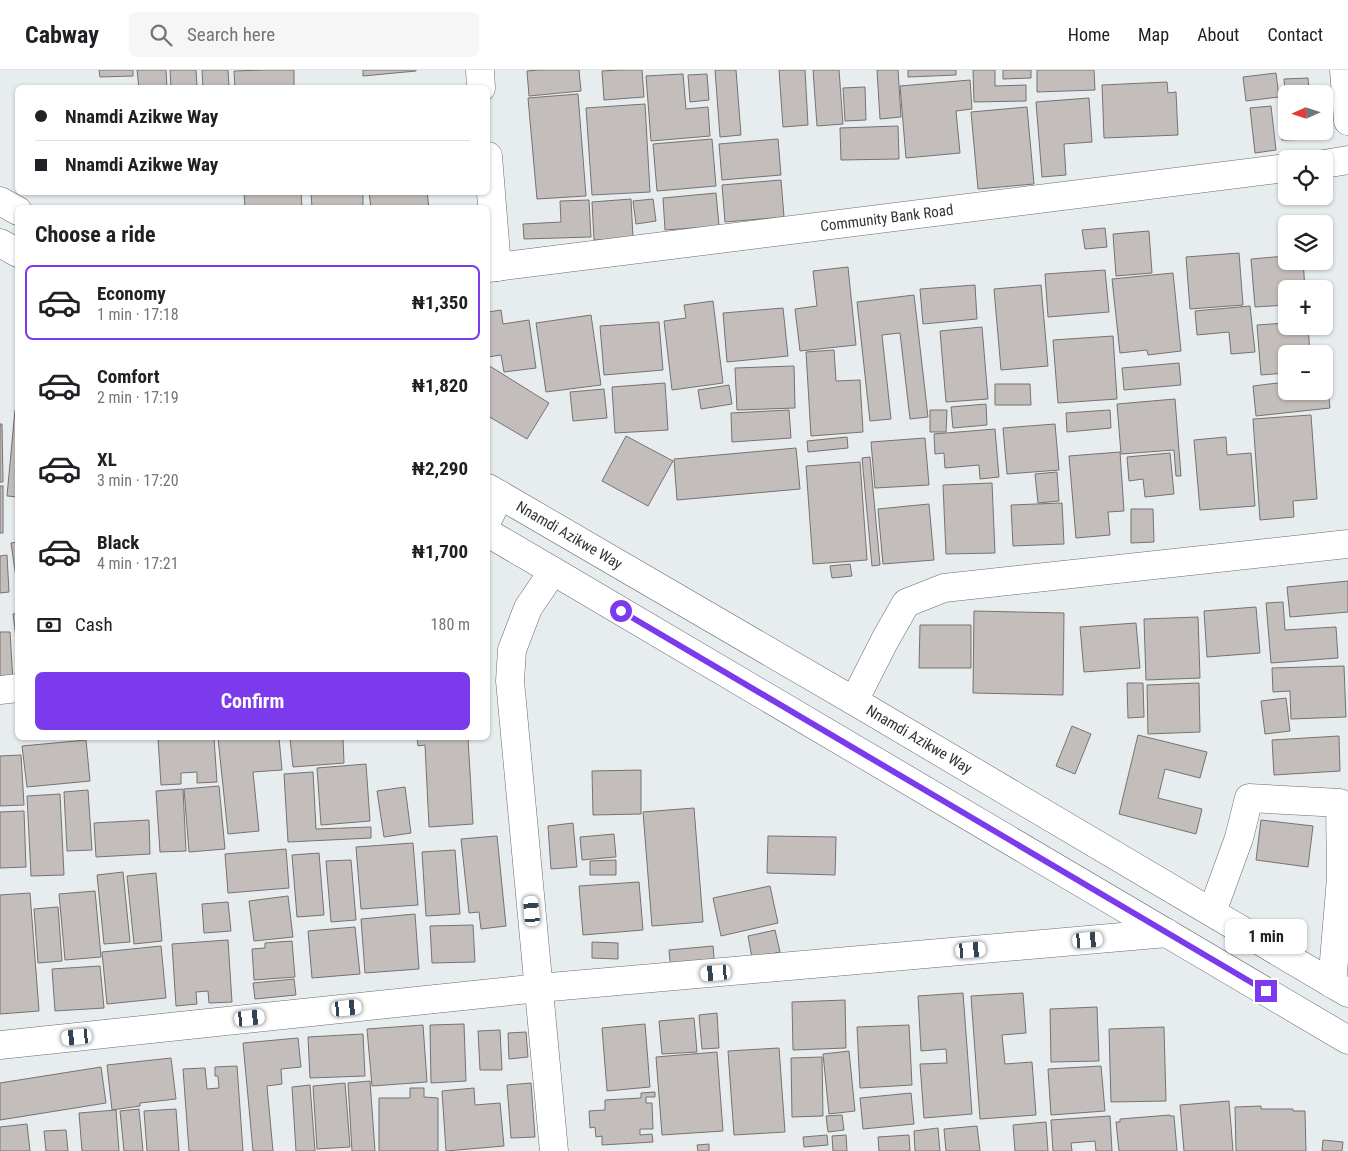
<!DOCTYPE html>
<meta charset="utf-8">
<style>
body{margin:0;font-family:"Roboto Condensed",sans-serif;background:#f6f6f6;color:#202124;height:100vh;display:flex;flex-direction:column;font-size:19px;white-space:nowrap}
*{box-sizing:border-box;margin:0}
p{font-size:16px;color:#757577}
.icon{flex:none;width:28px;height:28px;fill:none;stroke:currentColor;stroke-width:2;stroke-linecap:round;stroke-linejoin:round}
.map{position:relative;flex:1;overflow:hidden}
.panel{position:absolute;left:15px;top:135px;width:475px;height:535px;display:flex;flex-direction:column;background:#fff;border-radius:8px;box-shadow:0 1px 4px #0004}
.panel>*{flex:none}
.hud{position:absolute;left:15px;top:15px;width:475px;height:110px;border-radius:8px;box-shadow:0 1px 4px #0004;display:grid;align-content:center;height:110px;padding:0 20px;background:#fff}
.needle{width:32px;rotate:267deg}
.controls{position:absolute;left:1278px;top:15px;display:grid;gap:10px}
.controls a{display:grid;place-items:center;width:55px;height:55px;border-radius:8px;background:#fff;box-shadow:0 1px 4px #0004;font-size:25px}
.end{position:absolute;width:22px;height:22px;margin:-11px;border:6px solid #7c3aed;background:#fff;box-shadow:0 0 0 2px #fff}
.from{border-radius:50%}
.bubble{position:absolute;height:35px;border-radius:8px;background:#fff;box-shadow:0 1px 4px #0004;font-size:16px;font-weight:700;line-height:35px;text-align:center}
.car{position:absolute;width:15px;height:30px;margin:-15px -8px;border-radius:6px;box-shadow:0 0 4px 1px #0007;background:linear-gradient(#fff 24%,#345 0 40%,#fff 0 76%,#345 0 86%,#fff 0)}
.hud b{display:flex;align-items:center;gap:18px;height:48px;font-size:19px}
.hud b+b{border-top:1px solid #e0e0e0}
.hud i{width:12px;height:12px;background:#202124}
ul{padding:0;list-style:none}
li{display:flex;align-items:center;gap:15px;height:75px;margin:0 10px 8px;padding:0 10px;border:2px solid transparent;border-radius:8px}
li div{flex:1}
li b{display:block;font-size:19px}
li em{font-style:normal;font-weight:700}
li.selected{border-color:#7c3aed}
li>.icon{width:45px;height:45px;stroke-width:1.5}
h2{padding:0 20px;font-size:22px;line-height:60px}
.pay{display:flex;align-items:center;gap:12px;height:55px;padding:0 20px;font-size:19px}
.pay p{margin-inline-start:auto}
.button{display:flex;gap:10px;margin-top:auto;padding:10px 20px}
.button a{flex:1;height:58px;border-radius:8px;background:#7c3aed;color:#fff;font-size:20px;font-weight:700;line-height:58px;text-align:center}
header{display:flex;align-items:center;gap:30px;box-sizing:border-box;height:70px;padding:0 25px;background:#fff;border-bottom:1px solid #e0e0e0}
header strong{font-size:24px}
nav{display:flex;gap:28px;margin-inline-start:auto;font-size:18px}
.search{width:350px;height:45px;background:#f6f6f6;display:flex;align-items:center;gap:12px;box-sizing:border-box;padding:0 18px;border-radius:8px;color:#757577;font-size:19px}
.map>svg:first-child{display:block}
.building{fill:#c3bebc;stroke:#777270}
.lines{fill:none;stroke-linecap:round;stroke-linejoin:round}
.minor-casing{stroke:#686c6f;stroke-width:29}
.highway-casing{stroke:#686c6f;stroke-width:29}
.minor{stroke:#fff;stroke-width:28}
.highway{stroke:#fff;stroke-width:28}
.route{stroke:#7c3aed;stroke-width:6}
.labels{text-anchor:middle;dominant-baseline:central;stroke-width:4;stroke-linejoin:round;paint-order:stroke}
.street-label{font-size:15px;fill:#343537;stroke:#f5f9fc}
</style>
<header>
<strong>Cabway</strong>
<div class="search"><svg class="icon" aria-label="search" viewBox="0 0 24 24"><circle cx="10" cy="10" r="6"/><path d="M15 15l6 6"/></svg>Search here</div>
<nav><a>Home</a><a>Map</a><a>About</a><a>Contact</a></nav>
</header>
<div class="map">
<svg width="1348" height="1081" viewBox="0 0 1348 1081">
<rect width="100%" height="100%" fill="#e7ecef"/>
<!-- building -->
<g class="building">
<polygon points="99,0 133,0 133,6 100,7"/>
<polygon points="137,0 166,0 167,18 139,18"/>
<polygon points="170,0 196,0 197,16 171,17"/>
<polygon points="202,0 228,0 229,16 203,18"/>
<polygon points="265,0 294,0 294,18 235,18 234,1"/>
<polygon points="363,0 416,0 416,1 363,6"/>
<polygon points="539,0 579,0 581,21 529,26 527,1"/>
<polygon points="620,0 642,0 644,27 604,30 602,1"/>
<polygon points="715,0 736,0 741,65 720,67"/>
<polygon points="779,0 805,0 808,55 783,57"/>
<polygon points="813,0 839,0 843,54 817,56"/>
<polygon points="877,0 898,0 901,47 880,49"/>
<polygon points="908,0 956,0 956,5 908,7"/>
<polygon points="973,0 995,0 995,16 1026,15 1026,31 974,32"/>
<polygon points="1003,0 1031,0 1031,8 1003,9"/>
<polygon points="1037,0 1094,0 1095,20 1037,22"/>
<polygon points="1276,3 1279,27 1246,31 1243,7"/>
<polygon points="683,4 686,39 708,37 710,66 651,71 646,6"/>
<polygon points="707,4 709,30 690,32 688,5"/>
<polygon points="1308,8 1309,22 1285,23 1284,9"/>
<polygon points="970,10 972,39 956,41 960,83 906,88 900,16"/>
<polygon points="1167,12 1168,23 1176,22 1178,65 1104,68 1102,15"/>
<polygon points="865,17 866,50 845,51 843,18"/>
<polygon points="578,24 586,126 537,129 528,28"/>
<polygon points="1089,28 1092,72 1064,74 1066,105 1042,107 1036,32"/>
<polygon points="1281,30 1286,30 1286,61 1314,61 1314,69 1282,70"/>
<polygon points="645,34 650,122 592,125 586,38"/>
<polygon points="1271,36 1276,80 1255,83 1250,38"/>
<polygon points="1027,37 1034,114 978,119 971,42"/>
<polygon points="898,56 899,89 841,90 840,58"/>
<polygon points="712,69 716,116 657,121 653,74"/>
<polygon points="778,69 781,105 722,110 719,74"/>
<polygon points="781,110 784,147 725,152 722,115"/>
<polygon points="244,122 301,122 302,138 245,138"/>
<polygon points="311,122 363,122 363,138 312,138"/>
<polygon points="369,122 427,122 429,138 371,138"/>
<polygon points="716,123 719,156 665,160 663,128"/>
<polygon points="631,129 633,168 594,170 592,132"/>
<polygon points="653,129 656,151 636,154 633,131"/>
<polygon points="589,130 591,167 524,169 523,154 561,152 560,131"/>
<polygon points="1105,158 1107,177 1085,179 1082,160"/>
<polygon points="1149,161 1152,203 1116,206 1113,164"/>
<polygon points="1239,183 1243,235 1190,239 1186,187"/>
<polygon points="1286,186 1286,191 1303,191 1305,219 1286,219 1286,235 1255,237 1251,189"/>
<polygon points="848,197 856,275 800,281 795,239 817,236 813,201"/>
<polygon points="1105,200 1109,242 1048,247 1045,204"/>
<polygon points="1173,203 1181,281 1148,285 1147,280 1120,283 1112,209"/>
<polygon points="975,215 977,249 923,254 920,219"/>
<polygon points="1041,215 1048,296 1001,300 994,219"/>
<polygon points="914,225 928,347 910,349 900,263 882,265 891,349 870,351 857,232"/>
<polygon points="713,231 723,313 672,320 664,251 686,248 684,235"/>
<polygon points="1250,236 1255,282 1231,284 1229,262 1197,265 1195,241"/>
<polygon points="783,238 788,286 727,292 723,243"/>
<polygon points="501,240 503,254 529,250 536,298 504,302 501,285 488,287 488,242"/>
<polygon points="591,245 601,315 546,322 536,253"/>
<polygon points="659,252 663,300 604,305 600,256"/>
<polygon points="1286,253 1286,256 1308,256 1310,284 1286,284 1286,303 1261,305 1257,255"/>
<polygon points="982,257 988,329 946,332 940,261"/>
<polygon points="1113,266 1117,329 1058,333 1053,270"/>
<polygon points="834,280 836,311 860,310 863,362 811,366 806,282"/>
<polygon points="1179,293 1181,315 1124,320 1122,298"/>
<polygon points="488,295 549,333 527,369 488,346"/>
<polygon points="794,296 795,338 737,340 735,298"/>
<polygon points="1324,308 1327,308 1330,338 1256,346 1253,316 1286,312 1286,321 1324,321"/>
<polygon points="665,313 668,360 615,363 612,317"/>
<polygon points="995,314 1030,314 1031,335 995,335"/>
<polygon points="729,315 732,334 701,339 698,320"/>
<polygon points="604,319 607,348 573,351 570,322"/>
<polygon points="1175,329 1181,406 1176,406 1174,380 1121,384 1117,334"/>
<polygon points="986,334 987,355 953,358 951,337"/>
<polygon points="15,340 18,340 18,427 7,426"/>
<polygon points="789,340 791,368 732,372 731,343"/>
<polygon points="930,340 947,340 946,362 930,362"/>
<polygon points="1110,340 1111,358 1067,362 1066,343"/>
<polygon points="1311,345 1317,429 1293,431 1294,447 1260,450 1253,349"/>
<polygon points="0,354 2,354 3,412 0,412"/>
<polygon points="1055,354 1059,400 1007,404 1003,358"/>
<polygon points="995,359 999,407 980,409 979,395 945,398 944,383 935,384 934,364"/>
<polygon points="626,366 673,391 648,436 602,411"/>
<polygon points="847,367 848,378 808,382 807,371"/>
<polygon points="1226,367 1227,385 1251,383 1255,436 1200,440 1194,370"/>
<polygon points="925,368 929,415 875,418 871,372"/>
<polygon points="796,378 800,419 677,430 674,389"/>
<polygon points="1120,382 1124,441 1108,442 1110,465 1076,468 1069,386"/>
<polygon points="1170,383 1174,424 1145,427 1143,409 1129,411 1127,387"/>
<polygon points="870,387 880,495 872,496 862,388"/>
<polygon points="860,392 867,490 813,494 806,396"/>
<polygon points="1057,402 1059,431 1038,433 1035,404"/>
<polygon points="992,413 995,483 946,484 943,415"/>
<rect x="0" y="416" width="3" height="47"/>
<polygon points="1062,433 1064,474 1013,476 1011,435"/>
<polygon points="929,434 934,490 883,494 878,439"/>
<polygon points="1131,439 1153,439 1154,472 1131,473"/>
<polygon points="18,472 18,521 11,473"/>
<polygon points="7,485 9,522 0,523 0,486"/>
<polygon points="850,494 852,506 832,508 830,496"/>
<polygon points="1348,511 1348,542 1290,547 1287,517"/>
<polygon points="1283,532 1285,560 1336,557 1338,588 1271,593 1266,533"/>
<polygon points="1256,537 1260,583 1207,587 1204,541"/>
<polygon points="974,541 1064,543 1063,625 973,623"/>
<polygon points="18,543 18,584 13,544"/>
<polygon points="1198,547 1200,608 1146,610 1144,549"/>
<polygon points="1136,553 1140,598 1084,602 1080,557"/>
<polygon points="920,555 971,555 971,598 919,598"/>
<polygon points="0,562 10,562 13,612 0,613"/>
<polygon points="1344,596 1346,647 1291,649 1290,621 1273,622 1272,598"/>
<polygon points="1127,613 1143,613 1144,647 1128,648"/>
<polygon points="1199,613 1200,662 1148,664 1147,615"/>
<polygon points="1286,628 1290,661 1265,664 1261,631"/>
<polygon points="1072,656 1091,664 1075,704 1056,696"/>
<polygon points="1138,665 1207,682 1200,708 1165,699 1158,728 1202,739 1196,764 1119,744"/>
<polygon points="1339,666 1340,701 1274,705 1272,670"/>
<polygon points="158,668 214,668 217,712 197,713 197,702 181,703 181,714 161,715"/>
<polygon points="218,668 279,668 282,700 253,702 259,761 228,764"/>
<polygon points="290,668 343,668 344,693 293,697"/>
<polygon points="417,668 468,668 473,754 429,757 425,675 418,676"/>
<polygon points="86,670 90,711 27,717 22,676"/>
<polygon points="21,685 24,735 0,736 0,686"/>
<polygon points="366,694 370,751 321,755 317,698"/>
<polygon points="641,700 641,744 593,745 592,701"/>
<polygon points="313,702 316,759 371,757 371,768 288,772 284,704"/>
<polygon points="219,716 225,779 189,782 184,719"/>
<polygon points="405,717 411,763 384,767 377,721"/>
<polygon points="183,719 186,781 160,782 156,721"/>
<polygon points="88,720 92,780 67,781 64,722"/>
<polygon points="60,724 64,805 31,806 27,726"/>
<polygon points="694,738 703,852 652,856 643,742"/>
<polygon points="24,741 26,797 0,798 0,742"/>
<polygon points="149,750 150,784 96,787 94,753"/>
<polygon points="1261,750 1313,756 1308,797 1256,790"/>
<polygon points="573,753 577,797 551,799 548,756"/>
<polygon points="614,764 616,787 582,790 580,767"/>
<polygon points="497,766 506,856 481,859 479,842 469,843 461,769"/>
<polygon points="768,766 836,767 835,805 767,803"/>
<polygon points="413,773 418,835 361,839 356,777"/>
<polygon points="286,779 289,818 228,823 225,784"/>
<polygon points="455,780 460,844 426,846 422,782"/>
<polygon points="319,783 324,845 297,847 292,785"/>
<polygon points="351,790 356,850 331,852 326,791"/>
<polygon points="616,790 616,805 590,805 590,791"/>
<polygon points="123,802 130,872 104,874 97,805"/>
<polygon points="156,803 162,871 134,874 127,806"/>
<polygon points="639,812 643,860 583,865 579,816"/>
<polygon points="770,816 778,853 721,866 713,828"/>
<polygon points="95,821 101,887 65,890 59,824"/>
<polygon points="30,823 39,941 0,944 0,825"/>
<polygon points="288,826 293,867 254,871 249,831"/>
<polygon points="228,832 231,861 204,863 202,834"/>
<polygon points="58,837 62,891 38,893 34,839"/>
<polygon points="415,844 419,899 365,903 361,849"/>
<polygon points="473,855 475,892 432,893 430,856"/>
<polygon points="355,857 360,904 312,908 308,861"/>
<polygon points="775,860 780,882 752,888 748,866"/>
<polygon points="228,870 232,932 209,933 208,921 196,922 197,934 176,936 172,874"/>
<polygon points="292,871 295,907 254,910 252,879 265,878 265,873"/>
<polygon points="592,872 618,873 618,889 592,888"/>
<polygon points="161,876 166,928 107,934 102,882"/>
<polygon points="713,876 715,898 671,902 669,880"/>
<polygon points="100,896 104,938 55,941 52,899"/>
<polygon points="294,909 296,925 255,929 253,913"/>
<polygon points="963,923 972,1044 924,1048 920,994 947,993 946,979 921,981 918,926"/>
<polygon points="1023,923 1026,963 1002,965 1005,994 1032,992 1036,1045 980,1049 971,926"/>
<polygon points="845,930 846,978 793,980 792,932"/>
<polygon points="1097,937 1099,991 1051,992 1050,939"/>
<polygon points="717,943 719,978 702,979 699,945"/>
<polygon points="694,948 697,982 662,984 659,951"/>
<polygon points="464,954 466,1011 431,1013 430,955"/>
<polygon points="645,954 650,1017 607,1021 602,958"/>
<polygon points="423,955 427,1012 372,1016 367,959"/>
<polygon points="909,955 912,1015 860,1018 857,957"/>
<polygon points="1164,957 1166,1031 1111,1032 1109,959"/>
<polygon points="500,960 502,1000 480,1000 478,961"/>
<polygon points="526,962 528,987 509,989 508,963"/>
<polygon points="363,964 365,1006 310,1008 308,967"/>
<polygon points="298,968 301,997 281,999 282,1014 267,1016 273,1081 253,1081 243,973"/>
<polygon points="779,978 785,1062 734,1065 728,981"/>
<polygon points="849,981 855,1041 829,1044 823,984"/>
<polygon points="717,982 723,1061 662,1065 656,987"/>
<polygon points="822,987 823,1046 792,1047 791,988"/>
<polygon points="171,988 176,1029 140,1033 140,1036 112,1040 107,995"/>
<polygon points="237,996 243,1081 189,1081 183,999 205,998 207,1019 219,1018 218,1006 215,1006 215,997"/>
<polygon points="1101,996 1105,1041 1051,1045 1048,999"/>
<polygon points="101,997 106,1033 0,1050 0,1013"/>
<polygon points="370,1011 375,1081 352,1081 348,1013"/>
<polygon points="345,1013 350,1077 317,1079 313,1016"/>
<polygon points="531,1013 535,1067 511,1068 507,1015"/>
<polygon points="310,1015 315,1081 296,1081 292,1017"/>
<polygon points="410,1018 424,1018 424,1027 438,1028 438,1081 379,1081 379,1028 410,1028"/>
<polygon points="474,1018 475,1035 500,1033 504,1076 446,1081 442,1021"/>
<polygon points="655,1022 655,1027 646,1027 646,1033 652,1033 653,1059 640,1059 640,1065 652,1064 653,1072 602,1075 602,1066 596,1067 595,1057 590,1058 589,1041 605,1040 605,1030 641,1028 641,1023"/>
<polygon points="911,1023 914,1054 863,1059 860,1028"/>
<polygon points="1229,1031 1233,1081 1184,1081 1180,1035"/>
<polygon points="1261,1036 1261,1039 1293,1039 1293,1041 1305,1041 1306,1081 1236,1081 1235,1037"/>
<polygon points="139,1039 143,1081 124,1081 120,1041"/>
<polygon points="176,1039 179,1081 147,1081 144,1041"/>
<polygon points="116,1040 119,1081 82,1081 79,1043"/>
<polygon points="842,1045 844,1060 828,1062 826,1046"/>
<polygon points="1170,1045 1170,1046 1174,1046 1177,1081 1119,1081 1116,1052 1120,1052 1120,1049"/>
<polygon points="1110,1046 1112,1081 1096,1081 1095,1071 1071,1073 1072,1081 1053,1081 1051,1050"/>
<polygon points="1046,1052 1048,1081 1015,1081 1013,1055"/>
<polygon points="27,1054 30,1081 0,1081 0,1057"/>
<polygon points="977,1056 980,1081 946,1081 944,1059"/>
<polygon points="938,1058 940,1081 915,1081 914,1061"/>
<polygon points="66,1060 68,1081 46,1081 44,1061"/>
<polygon points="827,1065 828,1075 804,1077 803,1067"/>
<polygon points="846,1065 847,1081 833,1081 832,1066"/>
<polygon points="909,1065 910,1081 879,1081 878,1067"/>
<polygon points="1323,1070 1343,1072 1342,1081 1322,1081"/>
<polygon points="709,1074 709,1081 698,1081 697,1075"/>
</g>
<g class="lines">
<defs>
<g id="minor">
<polyline points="480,0 481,18"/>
<polyline points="1344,0 1348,51"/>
<polyline points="488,86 497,197"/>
<polyline points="1324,94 1348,90"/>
<path id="s1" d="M488,198l798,-100"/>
<polyline points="488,449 500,425"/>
<polyline points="553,501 528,538 512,580 510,611 554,1081"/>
<polyline points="0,620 18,618"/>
<polyline points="854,631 885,570 906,533 944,518 1348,474"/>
<polyline points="1212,842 1239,768 1249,728 1340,733 1341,808 1332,914"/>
<polyline points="0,975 539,918 1167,863"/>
</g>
<g id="highway">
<polyline points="0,131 18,141"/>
<polyline points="0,173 18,183"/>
<path id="s2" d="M488,418l366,213 494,292"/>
<polyline points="488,463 553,501 1348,970"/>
</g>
</defs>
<!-- minor casing -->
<use href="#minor" class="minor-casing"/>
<!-- highway casing -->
<use href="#highway" class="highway-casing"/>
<!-- minor -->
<use href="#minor" class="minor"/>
<!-- highway -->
<use href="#highway" class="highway"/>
</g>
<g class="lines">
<!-- route -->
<polyline class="route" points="621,541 1266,921"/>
</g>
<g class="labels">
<!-- street labels -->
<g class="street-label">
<text stroke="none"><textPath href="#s1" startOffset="402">Community Bank Road</textPath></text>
<text stroke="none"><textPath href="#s2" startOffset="94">Nnamdi Azikwe Way</textPath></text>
<text stroke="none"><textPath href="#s2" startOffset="499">Nnamdi Azikwe Way</textPath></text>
</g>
</g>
</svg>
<div class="controls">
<a><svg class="needle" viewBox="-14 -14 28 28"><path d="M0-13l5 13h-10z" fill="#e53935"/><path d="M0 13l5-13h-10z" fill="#757577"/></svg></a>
<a><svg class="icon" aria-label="locate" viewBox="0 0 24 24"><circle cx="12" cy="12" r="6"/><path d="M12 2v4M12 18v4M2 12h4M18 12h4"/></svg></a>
<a><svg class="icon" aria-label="layers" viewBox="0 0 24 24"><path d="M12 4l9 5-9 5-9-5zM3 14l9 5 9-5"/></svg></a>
<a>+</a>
<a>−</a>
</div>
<i class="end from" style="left:621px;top:541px"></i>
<i class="end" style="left:1266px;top:921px"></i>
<div class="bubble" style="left:1225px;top:849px;width:82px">1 min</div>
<i class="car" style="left:532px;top:841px;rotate:355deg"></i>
<i class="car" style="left:1088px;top:870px;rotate:85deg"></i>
<i class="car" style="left:971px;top:880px;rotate:85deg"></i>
<i class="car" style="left:716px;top:903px;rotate:265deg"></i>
<i class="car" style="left:347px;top:938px;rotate:84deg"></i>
<i class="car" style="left:250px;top:948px;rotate:84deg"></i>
<i class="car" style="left:77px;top:967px;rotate:264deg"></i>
<div class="hud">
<b><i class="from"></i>Nnamdi Azikwe Way</b>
<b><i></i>Nnamdi Azikwe Way</b>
</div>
<section class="panel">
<h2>Choose a ride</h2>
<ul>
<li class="selected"><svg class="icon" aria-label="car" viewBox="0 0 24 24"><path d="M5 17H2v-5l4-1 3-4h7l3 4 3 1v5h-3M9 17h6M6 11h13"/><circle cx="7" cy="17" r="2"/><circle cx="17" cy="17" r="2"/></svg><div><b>Economy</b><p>1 min · 17:18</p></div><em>₦1,350</em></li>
<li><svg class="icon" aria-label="car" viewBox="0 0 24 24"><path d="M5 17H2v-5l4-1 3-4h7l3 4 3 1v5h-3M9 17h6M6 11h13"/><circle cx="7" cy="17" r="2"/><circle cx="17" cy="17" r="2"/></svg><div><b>Comfort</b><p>2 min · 17:19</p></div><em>₦1,820</em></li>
<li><svg class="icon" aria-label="car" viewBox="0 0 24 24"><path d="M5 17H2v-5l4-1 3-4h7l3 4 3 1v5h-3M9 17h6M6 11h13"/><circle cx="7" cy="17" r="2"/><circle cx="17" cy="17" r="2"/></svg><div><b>XL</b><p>3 min · 17:20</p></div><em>₦2,290</em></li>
<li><svg class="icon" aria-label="car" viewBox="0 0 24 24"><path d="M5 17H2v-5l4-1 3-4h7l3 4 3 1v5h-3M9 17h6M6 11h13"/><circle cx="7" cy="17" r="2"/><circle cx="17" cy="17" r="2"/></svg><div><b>Black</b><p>4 min · 17:21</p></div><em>₦1,700</em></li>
</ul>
<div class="pay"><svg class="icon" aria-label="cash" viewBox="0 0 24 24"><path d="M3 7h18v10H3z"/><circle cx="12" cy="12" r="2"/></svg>Cash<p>180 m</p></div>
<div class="button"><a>Confirm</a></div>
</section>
</div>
